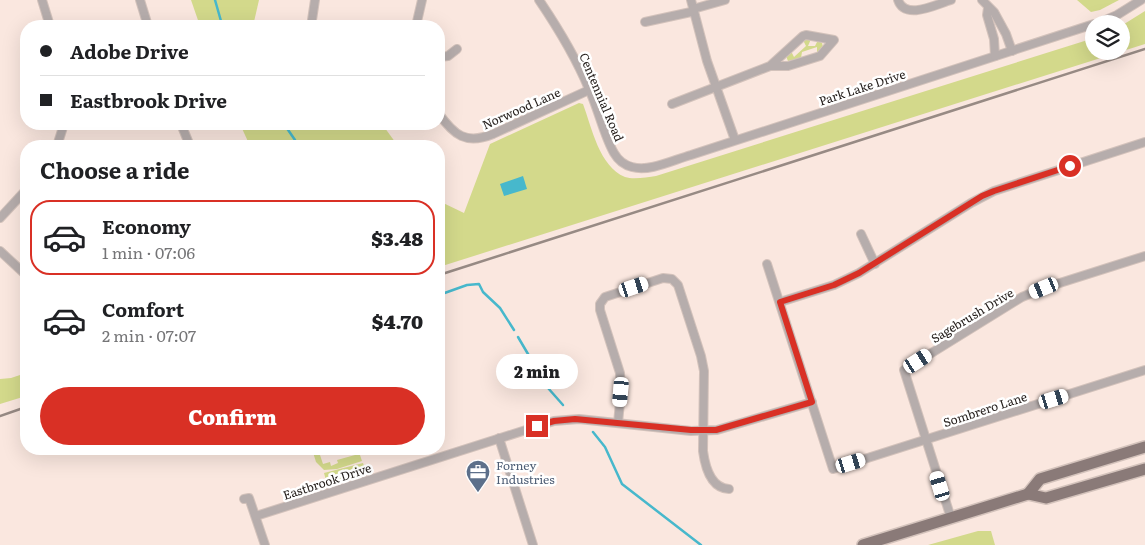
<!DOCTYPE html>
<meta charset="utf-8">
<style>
body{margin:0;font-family:Literata,serif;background:#f6f6f6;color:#202124;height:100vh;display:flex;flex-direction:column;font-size:19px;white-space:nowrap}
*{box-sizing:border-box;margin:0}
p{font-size:16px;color:#757577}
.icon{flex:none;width:28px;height:28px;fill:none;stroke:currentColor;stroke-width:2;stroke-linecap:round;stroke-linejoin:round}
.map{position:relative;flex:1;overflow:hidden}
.details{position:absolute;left:20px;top:140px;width:425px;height:315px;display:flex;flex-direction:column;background:#fff;border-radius:20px;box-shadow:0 5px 20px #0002}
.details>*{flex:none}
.top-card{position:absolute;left:20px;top:20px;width:425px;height:110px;border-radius:20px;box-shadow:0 5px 20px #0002;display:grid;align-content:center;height:110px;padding:0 20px;background:#fff}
.fabs{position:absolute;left:1085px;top:15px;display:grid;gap:10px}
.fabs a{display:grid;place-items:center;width:45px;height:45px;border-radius:50%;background:#fff;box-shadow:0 5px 20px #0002;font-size:25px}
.end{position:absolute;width:22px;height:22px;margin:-11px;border:6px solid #d93025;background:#fff;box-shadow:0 0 0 2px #fff}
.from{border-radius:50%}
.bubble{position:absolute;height:35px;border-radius:18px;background:#fff;box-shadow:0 5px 20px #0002;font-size:16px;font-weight:800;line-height:35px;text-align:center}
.car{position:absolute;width:15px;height:30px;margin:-15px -8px;border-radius:6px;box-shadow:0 0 4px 1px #0007;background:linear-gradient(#fff 24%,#345 0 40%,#fff 0 76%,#345 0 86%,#fff 0)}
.top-card b{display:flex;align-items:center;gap:18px;height:48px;font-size:19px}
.top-card b+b{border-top:1px solid #e0e0e0}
.top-card i{width:12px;height:12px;background:#202124}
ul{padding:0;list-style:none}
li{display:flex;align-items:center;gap:15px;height:75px;margin:0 10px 8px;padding:0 10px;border:2px solid transparent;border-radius:20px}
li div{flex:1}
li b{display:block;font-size:19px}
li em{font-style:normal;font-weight:800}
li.on{border-color:#d93025}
li>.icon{width:45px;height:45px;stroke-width:1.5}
h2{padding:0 20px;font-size:22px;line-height:60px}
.primary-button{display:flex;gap:10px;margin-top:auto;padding:10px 20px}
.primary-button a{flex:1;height:58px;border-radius:30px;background:#d93025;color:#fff;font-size:20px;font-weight:800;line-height:58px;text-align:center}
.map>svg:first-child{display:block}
.green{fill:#d3d98b}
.water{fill:#47b8cc}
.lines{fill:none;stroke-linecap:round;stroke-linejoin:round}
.stream{stroke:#47b8cc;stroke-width:2.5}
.street-casing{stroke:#d3c2bb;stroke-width:10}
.primary-casing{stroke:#d3c2bb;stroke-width:14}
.street{stroke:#b6adac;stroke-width:8}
.primary{stroke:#8a7a78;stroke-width:11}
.rail{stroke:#978a84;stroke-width:2.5}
.route{stroke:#d93025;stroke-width:6}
.labels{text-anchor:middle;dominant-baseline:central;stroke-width:5;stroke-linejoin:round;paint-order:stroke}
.street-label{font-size:12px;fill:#211b18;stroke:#fff}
.service-label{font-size:12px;fill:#4e5e75;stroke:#fff;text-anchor:start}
</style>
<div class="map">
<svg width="1145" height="545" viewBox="0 0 1145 545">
<rect width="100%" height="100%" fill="#fae7df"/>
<!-- green -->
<g class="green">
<polygon points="191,0 259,0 253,26 200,26"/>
<polygon points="1077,0 1119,0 1100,10 1091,12"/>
<path d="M1145,11v33l-706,223v-66l25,12 26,-69 89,-41 4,1c9,24 16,62 42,73 9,3 22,0 31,-1l438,-138v13h27v-25z"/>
<polygon points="805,39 811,39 808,46 815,46 818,40 822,43 823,47 820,52 817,53 817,47 802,52 801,58 788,61 786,56 791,51 794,57 806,46 803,40"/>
<polygon points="240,124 382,124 398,146 250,146"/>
<polygon points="26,373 26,396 0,404 0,379 11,378"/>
<polygon points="312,449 318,449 323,464 330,462 331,466 338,463 337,460 355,455 353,449 358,449 362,461 337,469 324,470 316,462"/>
<polygon points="363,463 366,472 327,484 324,473"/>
<polygon points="978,531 991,531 995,545 928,545"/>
</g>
<!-- water -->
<polygon class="water" points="523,176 527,189 504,196 500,184"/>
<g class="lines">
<!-- stream -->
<g class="stream">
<polyline points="215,0 221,21 230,26"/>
<polyline points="284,124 295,140 296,146"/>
<polyline points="439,295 467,285 479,284 483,292 500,308 514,330"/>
<polyline points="518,337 548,388 563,405"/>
<polyline points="593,432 605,447 622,484 701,545"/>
</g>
<defs>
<g id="street">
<polyline points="42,0 50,26"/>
<polyline points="140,0 148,26"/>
<path d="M539,0c19,28 37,58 50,89 9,19 15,47 25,64 4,7 10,12 18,14 18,5 41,-7 59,-12l403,-131"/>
<polyline points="691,0 707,61 735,140"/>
<path d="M898,0c7,21 39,4 53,0"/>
<polyline points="982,0 994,12 1006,34 1012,51"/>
<polyline points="988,8 987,15 994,39 995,56"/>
<polyline points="312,20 315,0"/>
<polyline points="645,22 691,12 693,9 725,0"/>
<polyline points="1096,24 1117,15 1141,0"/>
<polyline points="416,26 422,0"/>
<polyline points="439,57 448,56 457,49"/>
<polyline points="672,104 770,66 788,66 820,56 834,40 806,35 803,36 770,66"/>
<path d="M439,114c15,21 27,31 54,20l96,-44"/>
<polyline points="181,124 190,146"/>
<polyline points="57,146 64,124"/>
<polyline points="0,218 26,190"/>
<polyline points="861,234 875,264"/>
<polyline points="0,251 26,275"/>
<polyline points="767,264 833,469 1145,370"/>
<polyline points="780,302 834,285 859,273 971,203 994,191 1145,142"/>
<path d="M618,423l3,-31 -1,-19 -20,-63v-6l5,-7 58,-19 9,1 6,6 23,71 3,15 -1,80c2,15 7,37 26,38"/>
<polyline points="499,438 533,545"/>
<polyline points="244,499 249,498 265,545"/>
<polyline points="256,516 554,421 579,419 691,431 717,430 812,402"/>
<polyline points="951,518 904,370 1022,297 1044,288 1145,256"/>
</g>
<g id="primary">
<polyline points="1028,494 1040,479 1145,447"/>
<polyline points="863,545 1028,494 1046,498 1145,469"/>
</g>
</defs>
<!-- street casing -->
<use href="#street" class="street-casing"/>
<!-- primary casing -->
<use href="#primary" class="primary-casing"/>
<!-- street -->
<use href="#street" class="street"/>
<!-- primary -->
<use href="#primary" class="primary"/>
<!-- rail -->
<g class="rail">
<polyline points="439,275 1145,49"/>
<polyline points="0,416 26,407"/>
</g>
</g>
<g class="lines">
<!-- route -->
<polyline class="route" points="537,426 554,421 575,419 691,430 716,430 812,402 780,302 834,285 859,273 982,196 994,191 1070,166"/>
</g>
<!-- icons -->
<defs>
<symbol id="office-pin" viewBox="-11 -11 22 30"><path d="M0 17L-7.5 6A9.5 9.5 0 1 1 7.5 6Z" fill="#5c6f8a" stroke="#fff"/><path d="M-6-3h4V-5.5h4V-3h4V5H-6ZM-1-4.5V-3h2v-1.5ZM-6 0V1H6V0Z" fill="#fff"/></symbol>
</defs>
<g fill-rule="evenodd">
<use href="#office-pin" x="464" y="458" width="28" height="38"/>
</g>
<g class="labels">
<!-- street labels -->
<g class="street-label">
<text transform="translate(862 87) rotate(-18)">Park Lake Drive</text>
<text transform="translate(602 97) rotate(67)">Centennial Road</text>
<text transform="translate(521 108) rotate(-24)">Norwood Lane</text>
<text transform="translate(972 315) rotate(-31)">Sagebrush Drive</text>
<text transform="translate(985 409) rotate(-18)">Sombrero Lane</text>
<text transform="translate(327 481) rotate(-18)">Eastbrook Drive</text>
</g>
<!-- service labels -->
<g class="service-label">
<text x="496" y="465">Forney<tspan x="496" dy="14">Industries</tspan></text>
</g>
</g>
</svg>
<div class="fabs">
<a><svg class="icon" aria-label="layers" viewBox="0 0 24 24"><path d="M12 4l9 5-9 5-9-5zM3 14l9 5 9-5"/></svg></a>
</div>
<i class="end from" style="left:1070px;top:166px"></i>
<i class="end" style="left:537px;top:426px"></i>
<div class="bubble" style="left:496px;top:354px;width:82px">2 min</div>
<i class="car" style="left:634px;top:287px;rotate:72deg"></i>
<i class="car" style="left:1044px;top:288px;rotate:248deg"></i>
<i class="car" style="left:918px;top:361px;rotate:57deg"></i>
<i class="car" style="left:621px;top:392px;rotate:185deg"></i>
<i class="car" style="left:1054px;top:399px;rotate:73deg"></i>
<i class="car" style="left:851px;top:463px;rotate:73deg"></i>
<i class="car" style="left:940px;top:486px;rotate:343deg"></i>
<div class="top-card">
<b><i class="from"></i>Adobe Drive</b>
<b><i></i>Eastbrook Drive</b>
</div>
<section class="details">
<h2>Choose a ride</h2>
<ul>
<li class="on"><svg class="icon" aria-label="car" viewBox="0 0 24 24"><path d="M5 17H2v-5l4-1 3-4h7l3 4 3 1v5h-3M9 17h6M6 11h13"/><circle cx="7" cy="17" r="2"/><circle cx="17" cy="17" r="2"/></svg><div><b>Economy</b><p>1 min · 07:06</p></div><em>$3.48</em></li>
<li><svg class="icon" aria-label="car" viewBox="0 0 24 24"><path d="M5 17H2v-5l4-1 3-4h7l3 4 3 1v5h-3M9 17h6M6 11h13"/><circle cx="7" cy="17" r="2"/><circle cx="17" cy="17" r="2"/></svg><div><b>Comfort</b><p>2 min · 07:07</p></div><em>$4.70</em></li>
</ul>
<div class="primary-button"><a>Confirm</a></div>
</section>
</div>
